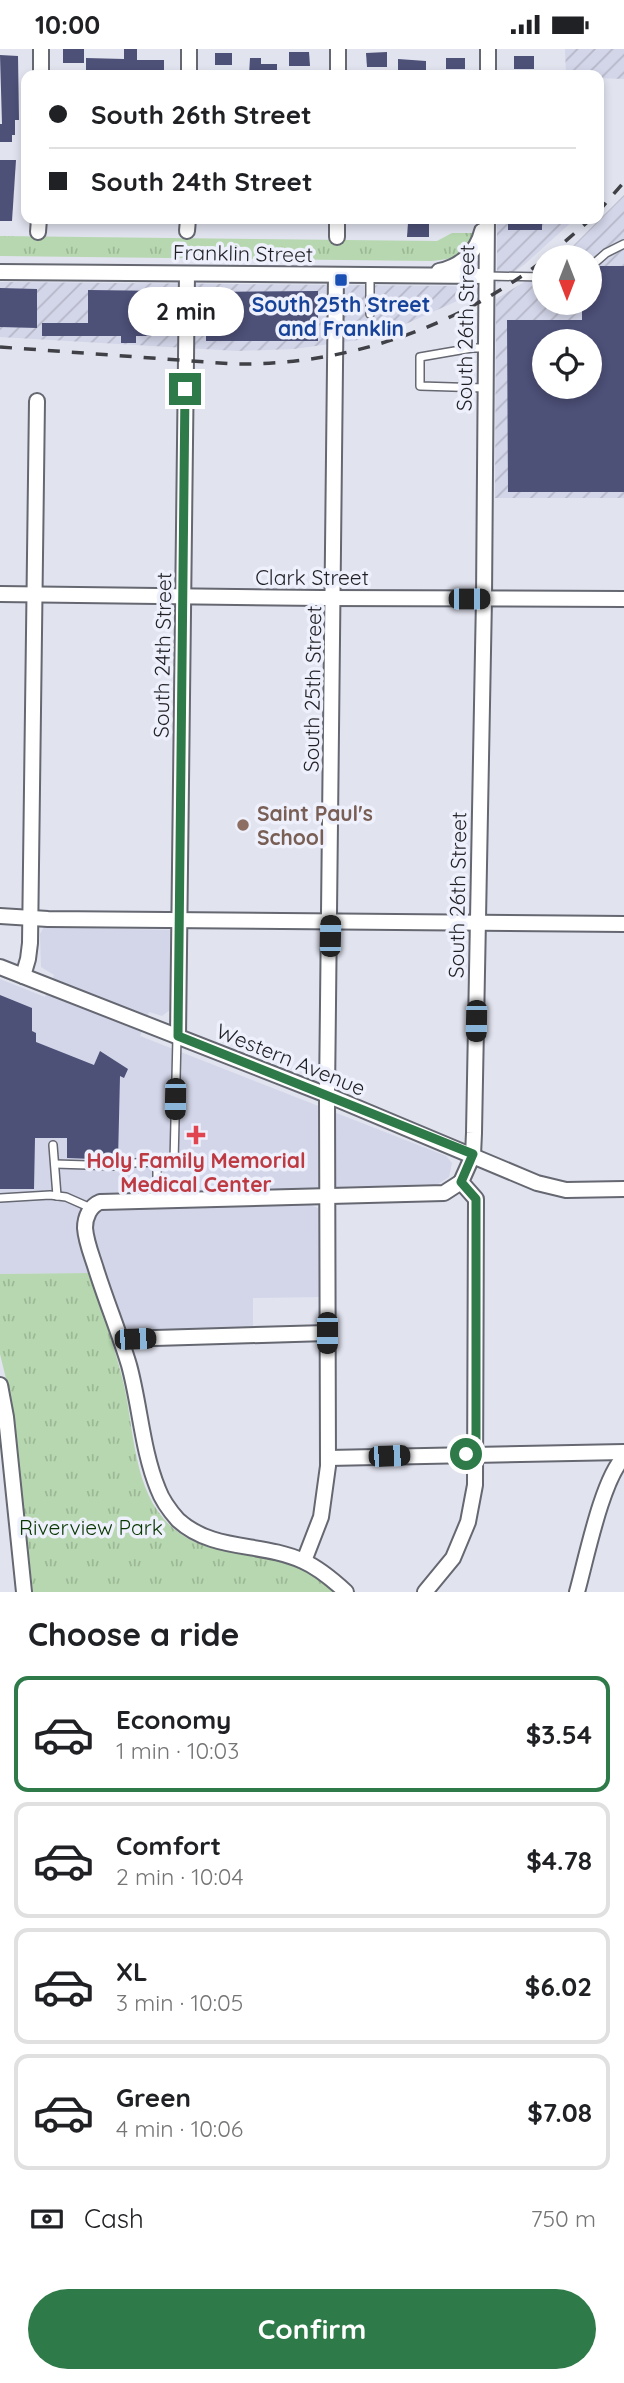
<!DOCTYPE html>
<meta charset="utf-8">
<style>
body{margin:0;font-family:Quicksand,sans-serif;background:#f2f2f2;color:#202124;height:100vh;display:flex;flex-direction:column;font-size:26px;white-space:nowrap}
*{box-sizing:border-box;margin:0}
p{font-size:23px;color:#757577}
.icon{flex:none;width:38px;height:38px;fill:none;stroke:currentColor;stroke-width:2;stroke-linecap:round;stroke-linejoin:round}
.map{position:relative;height:1543px;overflow:hidden}
.side{display:flex;flex-direction:column;background:#fff;flex:1}
.side>*{flex:none}
.hud{position:absolute;left:21px;top:21px;width:583px;height:154px;border-radius:14px;box-shadow:0 4px 10px #0003;display:grid;align-content:center;height:154px;padding:0 28px;background:#fff}
.needle{width:46px;rotate:180deg}
.fabs{position:absolute;left:532px;top:196px;display:grid;gap:14px}
.fabs a{display:grid;place-items:center;width:70px;height:70px;border-radius:50%;background:#fff;box-shadow:0 4px 10px #0003;font-size:35px}
.end{position:absolute;width:32px;height:32px;margin:-16px;border:9px solid #2e7a48;background:#fff;box-shadow:0 0 0 4px #fff}
.from{border-radius:50%}
.bubble{position:absolute;height:49px;border-radius:24px;background:#fff;box-shadow:0 4px 10px #0003;font-size:23px;font-weight:700;line-height:49px;text-align:center}
.car{position:absolute;width:21px;height:42px;margin:-21px -10px;border-radius:9px;box-shadow:0 0 5px 2px #0007;background:linear-gradient(#222 24%,#8ab4d8 0 40%,#222 0 76%,#8ab4d8 0 86%,#222 0)}
.hud b{display:flex;align-items:center;gap:24px;height:66px;font-size:26px}
.hud b+b{border-top:2px solid #e0e0e0}
.hud i{width:18px;height:18px;background:#202124}
ul{padding:0;list-style:none}
li{display:flex;align-items:center;gap:21px;height:116px;margin:0 14px 10px;padding:0 14px;border:4px solid #e0e0e0;border-radius:14px}
li div{flex:1}
li b{display:block;font-size:26px}
li em{font-style:normal;font-weight:700}
li.on{border-color:#2e7a48}
li>.icon{width:63px;height:63px;stroke-width:1.5}
h2{padding:0 28px;font-size:32px;line-height:84px}
.pay{display:flex;align-items:center;gap:18px;height:77px;padding:0 28px;font-size:26px}
.pay p{margin-inline-start:auto}
.primary-button{display:flex;gap:14px;margin-top:auto;padding:14px 28px}
.primary-button a{flex:1;height:80px;border-radius:42px;background:#2e7a48;color:#fff;font-size:28px;font-weight:700;line-height:80px;text-align:center}
.status{display:flex;justify-content:space-between;align-items:center;height:49px;padding:0 35px;background:#fff;direction:ltr}
.status svg{height:19px;fill:currentColor}
.map>svg:first-child{display:block}
.built{fill:#d3d6e9}
.industrial{fill:url(#industrial-furrows);fill-rule:evenodd}
.park{fill:url(#park-tufts)}
.building{fill:#4d5077;fill-rule:evenodd}
.lines{fill:none;stroke-linecap:round;stroke-linejoin:round}
.service-casing{stroke:#656771;stroke-width:10}
.minor-casing{stroke:#656771;stroke-width:18}
.service{stroke:#fff;stroke-width:7}
.minor{stroke:#fff;stroke-width:14}
.rail{stroke:#404147;stroke-width:3.5;stroke-dasharray:12 12;stroke-linecap:butt}
.route{stroke:#2e7a48;stroke-width:9}
.transit-dot{fill:#1a4fb4;stroke:#eef0fc;stroke-width:2.5}
.education-dot{fill:#8d6e63;stroke:#eef0fc;stroke-width:2.5}
.health-dot{fill:#e0444e;stroke:#eef0fc;stroke-width:2.5}
.labels{text-anchor:middle;dominant-baseline:central;stroke-width:7;stroke-linejoin:round;paint-order:stroke}
.street-label{font-size:21px;fill:#1f1f24;stroke:#eef0fc}
.transit-label{font-size:21px;font-weight:bold;fill:#164399;stroke:#eef0fc}
.education-label{font-size:21px;font-weight:bold;fill:#785e54;stroke:#eef0fc;text-anchor:start}
.health-label{font-size:21px;font-weight:bold;fill:#be3a42;stroke:#eef0fc}
.park-label{font-size:21px;fill:#093701;stroke:#eef0fc}
</style>
<div class="status"><b>10:00</b><svg viewBox="0 0 49 12"><path d="M0 12V9h3v3zM5 12V6h3v6zM10 12V3h3v9zM15 12V0h3v12zM26 1h20v11H26zM47 4h2v5h-2z"/></svg></div>
<div class="map">
<svg width="624" height="1543" viewBox="0 0 624 1543">
<defs>
<pattern id="industrial-furrows" width="10" height="10" patternUnits="userSpaceOnUse" patternTransform="scale(1.75)"><rect width="10" height="10" fill="#d3d6e9"/><path d="M-1 1l2-2M0 10L10 0M9 11l2-2" fill="none" stroke="#b5b7c8"/></pattern>
<pattern id="park-tufts" width="24" height="20" patternUnits="userSpaceOnUse" patternTransform="scale(1.75)"><rect width="24" height="20" fill="#b6d7af"/><path d="M3 7l-1-3M5 7V3M7 7l1-3M15 17l-1-3M17 17v-4M19 17l1-3" fill="none" stroke="#9cb896"/></pattern>
</defs>
<rect width="100%" height="100%" fill="#e1e3ef"/>
<!-- built -->
<polygon class="built" points="44,878 172,881 170,961 162,967 149,963 140,987 446,1107 452,1114 449,1128 438,1135 310,1139 310,1156 318,1159 321,1165 320,1248 253,1249 253,1280 130,1282 124,1275 106,1224 0,1225 0,930 45,948 54,926 41,918 40,885"/>
<!-- industrial -->
<g class="industrial">
<polygon points="565,0 624,0 624,30 599,29 598,26 566,26"/>
<path d="M624,146v303h-129l1,-199 48,-29v33h46v-46h-28zM544,292h46v46h-46z"/>
<polygon points="497,170 575,170 525,215 497,235"/>
<polygon points="0,233 453,237 469,239 475,244 408,274 358,291 294,300 237,302 0,288"/>
</g>
<!-- park -->
<g class="park">
<path d="M452,184h22c-5,23 -22,26 -42,28l-432,-5v-20l437,5z"/>
<path d="M89,1224c12,36 25,71 34,108 14,58 8,133 74,162 20,9 42,8 63,13 27,5 56,17 76,36h-303l-23,-197 -10,-41v-80z"/>
</g>
<!-- building -->
<g class="building">
<rect x="63" y="0" width="21" height="14"/>
<polygon points="124,0 137,0 137,11 164,11 164,21 132,21 132,26 86,26 86,9 124,10"/>
<polygon points="289,3 309,3 310,17 289,17"/>
<polygon points="387,3 387,18 367,18 366,4"/>
<rect x="215" y="4" width="17" height="12"/>
<polygon points="0,6 18,7 19,71 15,71 15,86 12,86 12,93 0,93 0,75 2,75"/>
<rect x="514" y="7" width="20" height="13"/>
<polygon points="250,9 261,9 261,15 277,15 277,26 249,26"/>
<rect x="446" y="9" width="19" height="11"/>
<polygon points="398,10 426,12 426,22 398,22"/>
<polygon points="0,111 16,111 12,172 0,172"/>
<rect x="508" y="170" width="34" height="11"/>
<polygon points="408,174 429,175 429,188 407,188"/>
<path d="M600,217h24v226h-116l-1,-172h75v-17h8v-6h5v-27zM544,292h46v46h-46z"/>
<polygon points="0,239 37,240 37,279 0,278"/>
<polygon points="88,241 169,242 169,287 136,287 136,294 121,294 121,287 42,287 42,274 88,274"/>
<polygon points="318,242 318,292 206,292 206,243"/>
<polygon points="0,946 32,959 32,982 36,984 36,993 94,1016 100,1002 128,1020 124,1029 120,1027 118,1111 67,1109 67,1089 35,1089 34,1140 0,1140"/>
</g>
<g class="lines">
<defs>
<g id="service">
<polyline points="590,218 606,204 624,195"/>
<polyline points="487,227 544,228"/>
<polyline points="370,265 370,227"/>
<polyline points="485,339 420,337 420,308 472,299 485,299"/>
<polyline points="53,1096 57,1147"/>
<polyline points="55,1115 120,1117 134,1114 157,1113"/>
<polyline points="0,1149 50,1146 66,1148 91,1159"/>
<polyline points="157,1151 157,1113 174,1113 177,988"/>
</g>
<g id="minor">
<polyline points="41,26 41,0"/>
<polyline points="189,26 189,0"/>
<polyline points="338,26 338,0"/>
<polyline points="488,26 488,0"/>
<polyline points="187,182 188,170"/>
<polyline points="38,183 39,170"/>
<polyline points="337,188 337,170"/>
<path d="M439,222c21,-4 38,-19 43,-40"/>
<polyline points="0,223 486,227"/>
<polyline points="0,545 321,549 624,550"/>
<polyline points="0,867 48,870 624,875"/>
<polyline points="0,918 327,1046 537,1134 566,1141 624,1140"/>
<polyline points="23,927 28,910 30,894 37,352"/>
<polyline points="178,987 187,225"/>
<polyline points="121,1290 327,1284"/>
<polyline points="0,1336 6,1368 24,1543"/>
<polyline points="328,1409 624,1403"/>
<polyline points="304,1512 321,1468 328,1417 327,1046 336,226"/>
<path d="M346,1543c-13,-12 -27,-24 -43,-31 -41,-19 -90,-9 -125,-41 -8,-9 -16,-20 -20,-31 -16,-39 -18,-84 -29,-124 -10,-33 -23,-64 -33,-96 -4,-13 -10,-27 -11,-41 0,-11 5,-22 15,-26l344,-9 17,-11"/>
<polyline points="425,1543 453,1509 468,1473 475,1436 476,1150 461,1133 473,1106 474,1084 484,549 487,170"/>
<path d="M577,1543c9,-32 25,-113 47,-135"/>
</g>
</defs>
<!-- service casing -->
<use href="#service" class="service-casing"/>
<!-- minor casing -->
<use href="#minor" class="minor-casing"/>
<!-- service -->
<use href="#service" class="service"/>
<!-- minor -->
<use href="#minor" class="minor"/>
<!-- rail -->
<g class="rail">
<polyline points="598,163 624,133"/>
<polyline points="547,208 591,170"/>
<path d="M0,298l233,17c112,2 222,-36 311,-104"/>
</g>
</g>
<g class="lines">
<!-- route -->
<polyline class="route" points="185,340 178,987 473,1105 461,1133 476,1150 476,1404 466,1405"/>
</g>
<!-- markers -->
<rect class="transit-dot" x="334" y="224" width="14" height="14" rx="3.5"/>
<circle class="education-dot" cx="243" cy="776" r="7"/>
<path class="health-dot" d="M192.5 1075.5h7v7h7v7h-7v7h-7v-7h-7v-7h7z"/>
<g class="labels">
<!-- street labels -->
<g class="street-label">
<text transform="translate(243 204) rotate(1)">Franklin Street</text>
<text transform="translate(465 279) rotate(-89)">South 26th Street</text>
<text x="312" y="528">Clark Street</text>
<text transform="translate(162 606) rotate(-89)">South 24th Street</text>
<text transform="translate(312 640) rotate(-89)">South 25th Street</text>
<text transform="translate(457 846) rotate(-89)">South 26th Street</text>
<text transform="translate(291 1010) rotate(22)">Western Avenue</text>
</g>
<!-- transit labels -->
<g class="transit-label">
<text x="341" y="255">South 25th Street<tspan x="341" dy="24">and Franklin</tspan></text>
</g>
<!-- education labels -->
<g class="education-label">
<text x="257" y="764">Saint Paul's<tspan x="257" dy="24">School</tspan></text>
</g>
<!-- health labels -->
<g class="health-label">
<text x="196" y="1111">Holy Family Memorial<tspan x="196" dy="24">Medical Center</tspan></text>
</g>
<!-- park labels -->
<g class="park-label">
<text x="91" y="1478">Riverview Park</text>
</g>
</g>
</svg>
<div class="fabs">
<a><svg class="needle" viewBox="-14 -14 28 28"><path d="M0-13l5 13h-10z" fill="#e53935"/><path d="M0 13l5-13h-10z" fill="#757577"/></svg></a>
<a><svg class="icon" aria-label="locate" viewBox="0 0 24 24"><circle cx="12" cy="12" r="6"/><path d="M12 2v4M12 18v4M2 12h4M18 12h4"/></svg></a>
</div>
<i class="end from" style="left:466px;top:1405px"></i>
<i class="end" style="left:185px;top:340px"></i>
<div class="bubble" style="left:128px;top:238px;width:116px">2 min</div>
<i class="car" style="left:469px;top:550px;rotate:90deg"></i>
<i class="car" style="left:330px;top:887px;rotate:1deg"></i>
<i class="car" style="left:476px;top:972px;rotate:181deg"></i>
<i class="car" style="left:175px;top:1050px;rotate:181deg"></i>
<i class="car" style="left:327px;top:1284px;rotate:180deg"></i>
<i class="car" style="left:135px;top:1290px;rotate:88deg"></i>
<i class="car" style="left:389px;top:1407px;rotate:88deg"></i>
<div class="hud">
<b><i class="from"></i>South 26th Street</b>
<b><i></i>South 24th Street</b>
</div>
</div>
<section class="side">
<h2>Choose a ride</h2>
<ul>
<li class="on"><svg class="icon" aria-label="car" viewBox="0 0 24 24"><path d="M5 17H2v-5l4-1 3-4h7l3 4 3 1v5h-3M9 17h6M6 11h13"/><circle cx="7" cy="17" r="2"/><circle cx="17" cy="17" r="2"/></svg><div><b>Economy</b><p>1 min · 10:03</p></div><em>$3.54</em></li>
<li><svg class="icon" aria-label="car" viewBox="0 0 24 24"><path d="M5 17H2v-5l4-1 3-4h7l3 4 3 1v5h-3M9 17h6M6 11h13"/><circle cx="7" cy="17" r="2"/><circle cx="17" cy="17" r="2"/></svg><div><b>Comfort</b><p>2 min · 10:04</p></div><em>$4.78</em></li>
<li><svg class="icon" aria-label="car" viewBox="0 0 24 24"><path d="M5 17H2v-5l4-1 3-4h7l3 4 3 1v5h-3M9 17h6M6 11h13"/><circle cx="7" cy="17" r="2"/><circle cx="17" cy="17" r="2"/></svg><div><b>XL</b><p>3 min · 10:05</p></div><em>$6.02</em></li>
<li><svg class="icon" aria-label="car" viewBox="0 0 24 24"><path d="M5 17H2v-5l4-1 3-4h7l3 4 3 1v5h-3M9 17h6M6 11h13"/><circle cx="7" cy="17" r="2"/><circle cx="17" cy="17" r="2"/></svg><div><b>Green</b><p>4 min · 10:06</p></div><em>$7.08</em></li>
</ul>
<div class="pay"><svg class="icon" aria-label="cash" viewBox="0 0 24 24"><path d="M3 7h18v10H3z"/><circle cx="12" cy="12" r="2"/></svg>Cash<p>750 m</p></div>
<div class="primary-button"><a>Confirm</a></div>
</section>
